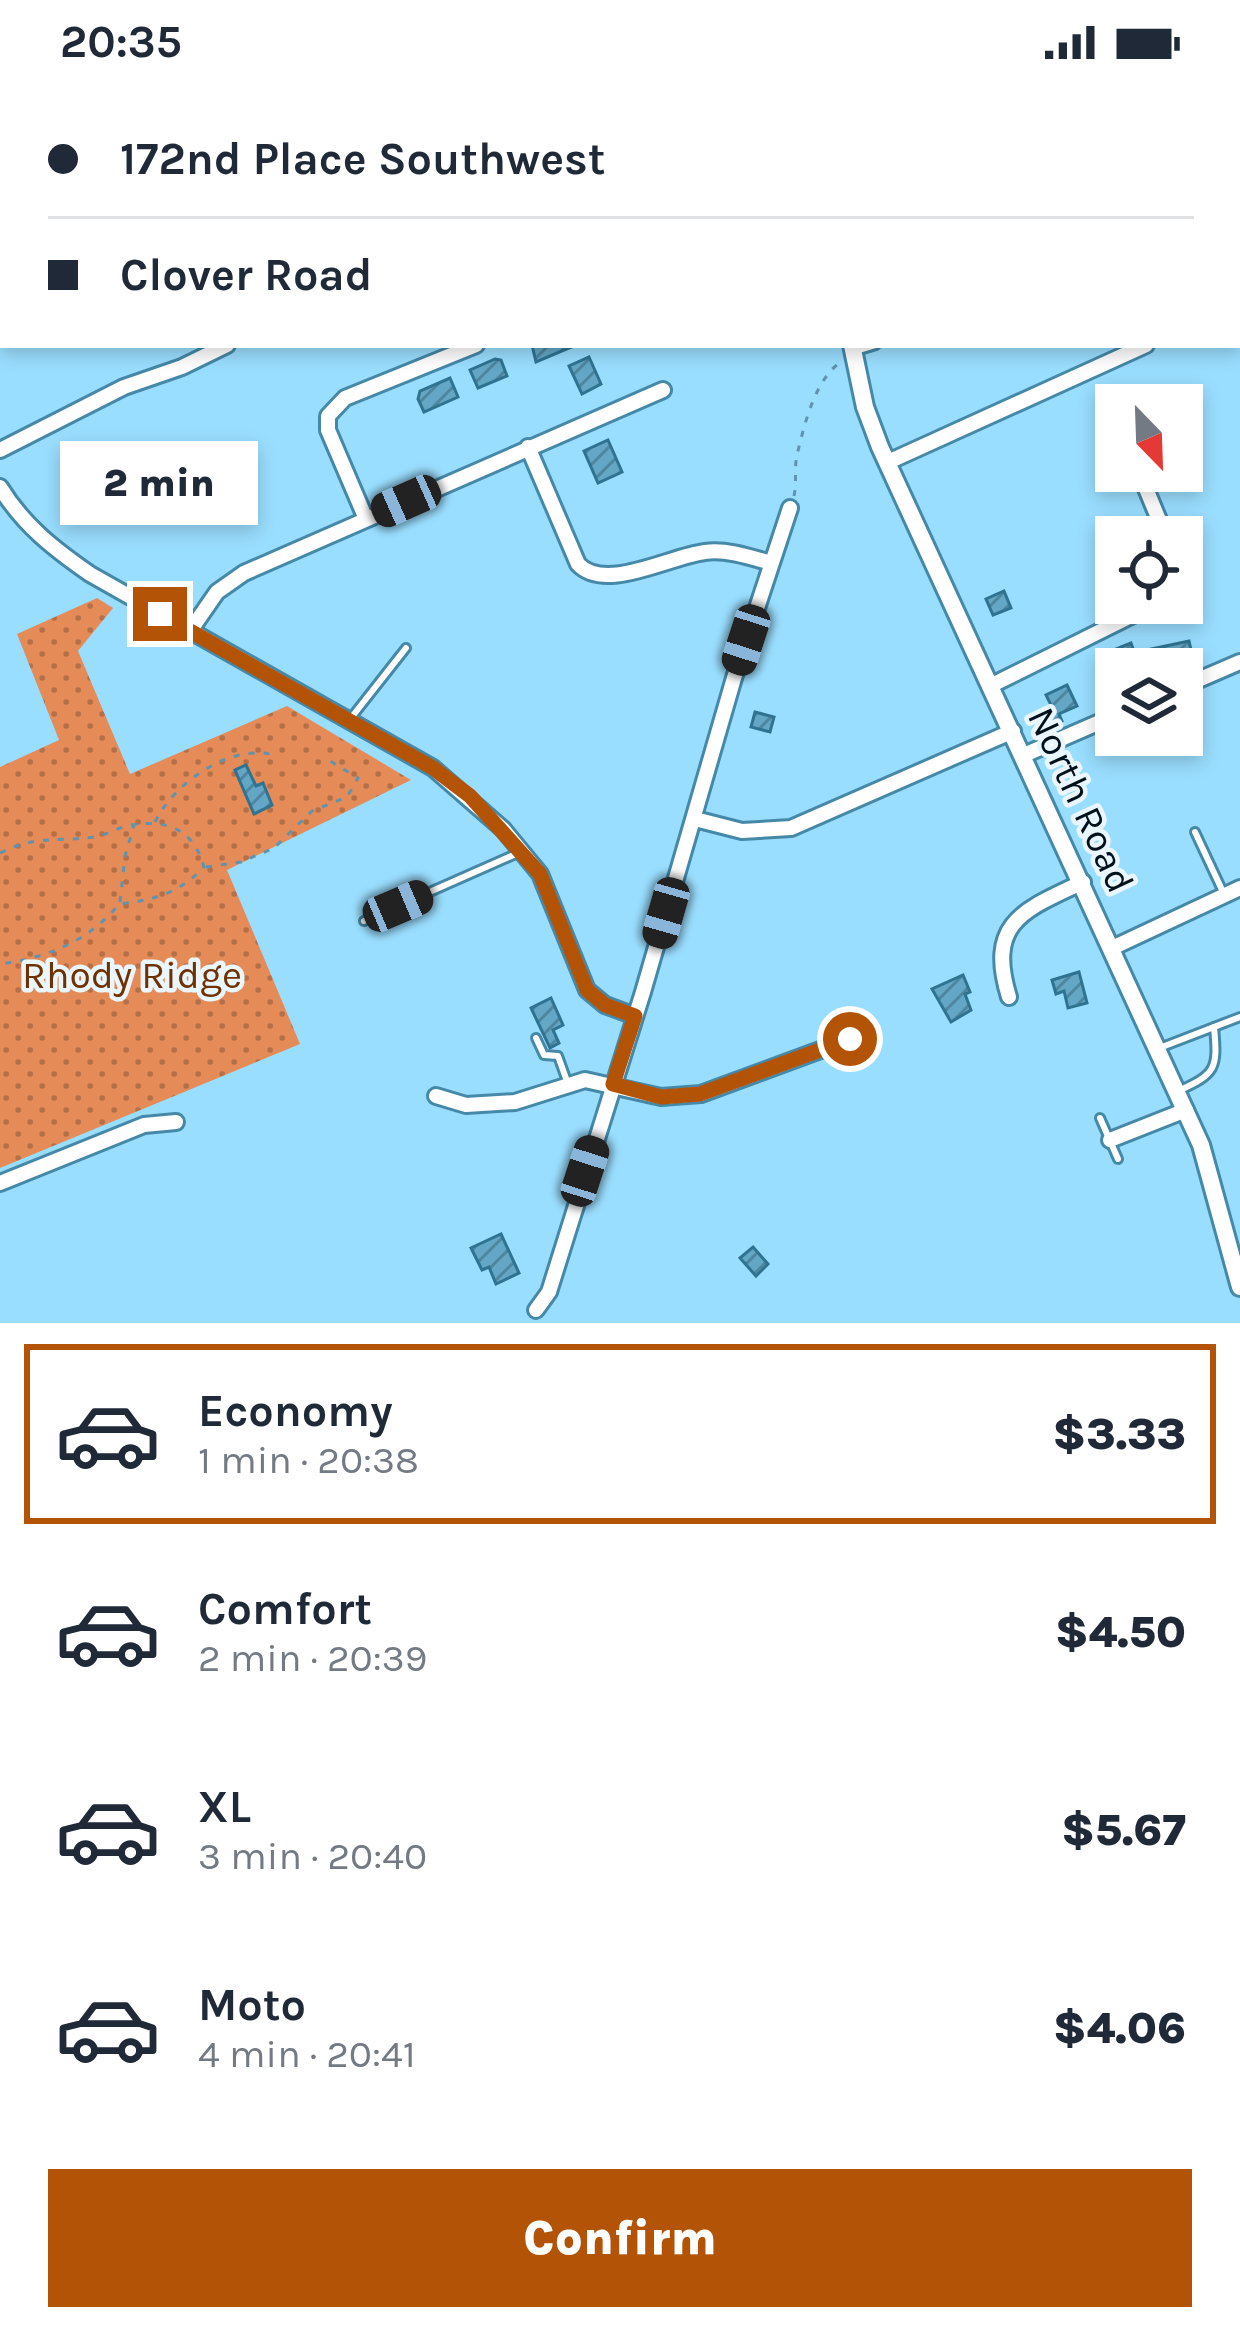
<!DOCTYPE html>
<meta charset="utf-8">
<style>
body{margin:0;font-family:Karla,sans-serif;background:#f2f2f3;color:#1f2937;height:100vh;display:flex;flex-direction:column;font-size:45px;white-space:nowrap}
*{box-sizing:border-box;margin:0}
p{font-size:39px;color:#747a83}
.icon{flex:none;width:66px;height:66px;fill:none;stroke:currentColor;stroke-width:2;stroke-linecap:round;stroke-linejoin:round}
.map{position:relative;height:1239px;overflow:hidden}
.sheet{display:flex;flex-direction:column;background:#fff;flex:1}
.sheet>*{flex:none}
.top-card{position:absolute;left:0px;top:0px;width:1242px;height:264px;box-shadow:0 6px 18px #0003;display:grid;align-content:center;height:264px;padding:0 48px;background:#fff}
.needle{width:78px;rotate:157deg}
.tools{position:absolute;left:1095px;top:300px;display:grid;gap:24px}
.tools a{display:grid;place-items:center;width:108px;height:108px;border-radius:0px;background:#fff;box-shadow:0 6px 18px #0003;font-size:60px}
.end{position:absolute;width:54px;height:54px;margin:-27px;border:15px solid #b25306;background:#fff;box-shadow:0 0 0 6px #fff}
.from{border-radius:50%}
.bubble{position:absolute;height:84px;border-radius:0px;background:#fff;box-shadow:0 6px 18px #0003;font-size:39px;font-weight:800;line-height:84px;text-align:center}
.car{position:absolute;width:36px;height:72px;margin:-36px -18px;border-radius:15px;box-shadow:0 0 9px 3px #0007;background:linear-gradient(#222 24%,#8ab4d8 0 40%,#222 0 76%,#8ab4d8 0 86%,#222 0)}
.top-card b{display:flex;align-items:center;gap:42px;height:114px;font-size:45px}
.top-card b+b{border-top:3px solid #e0e1e3}
.top-card i{width:30px;height:30px;background:#1f2937}
ul{padding:21px 0 0;list-style:none}
li{display:flex;align-items:center;gap:36px;height:180px;margin:0 24px 18px;padding:0 24px;border:6px solid transparent;border-radius:0px}
li div{flex:1}
li b{display:block;font-size:45px}
li em{font-style:normal;font-weight:800}
li.active{border-color:#b25306}
li>.icon{width:108px;height:108px;stroke-width:1.5}
.cta{display:flex;gap:24px;margin-top:auto;padding:24px 48px}
.cta a{flex:1;height:138px;border-radius:0px;background:#b25306;color:#fff;font-size:48px;font-weight:800;line-height:138px;text-align:center}
.status{display:flex;justify-content:space-between;align-items:center;height:84px;padding:0 60px;background:#fff;direction:ltr}
.status svg{height:33px;fill:currentColor}
.map>svg:first-child{display:block}
.park{fill:url(#park-dots)}
.building{fill:url(#building-hatch);stroke:#2f7391;stroke-width:3}
.lines{fill:none;stroke-linecap:round;stroke-linejoin:round}
.service-casing{stroke:#4588a7;stroke-width:12}
.minor-casing{stroke:#4588a7;stroke-width:20}
.tertiary-casing{stroke:#4588a7;stroke-width:22}
.path{stroke:#6293ac;stroke-width:3;stroke-dasharray:6 9;stroke-linecap:butt}
.service{stroke:#fff;stroke-width:6}
.minor{stroke:#fff;stroke-width:14}
.tertiary{stroke:#fff;stroke-width:16}
.route{stroke:#b25306;stroke-width:15}
.labels{text-anchor:middle;dominant-baseline:central;stroke-width:9;stroke-linejoin:round;paint-order:stroke}
.street-label{font-size:39px;fill:#00111c;stroke:#e9f6fd}
.park-label{font-size:39px;fill:#703100;stroke:#e9f6fd}
</style>
<div class="status"><b>20:35</b><svg viewBox="0 0 49 12"><path d="M0 12V9h3v3zM5 12V6h3v6zM10 12V3h3v9zM15 12V0h3v12zM26 1h20v11H26zM47 4h2v5h-2z"/></svg></div>
<div class="map">
<svg width="1240" height="1239" viewBox="0 0 1240 1239">
<defs>
<pattern id="park-dots" width="8" height="8" patternUnits="userSpaceOnUse" patternTransform="scale(3)"><rect width="8" height="8" fill="#e48b58"/><path d="M2 2h.1M6 6h.1" fill="none" stroke="#b67048" stroke-width="1.8" stroke-linecap="round"/></pattern>
<pattern id="building-hatch" width="6" height="6" patternUnits="userSpaceOnUse" patternTransform="scale(3)"><rect width="6" height="6" fill="#63a6c5"/><path d="M-1 1l2-2M0 6l6-6M5 7l2-2" fill="none" stroke="#4f869f"/></pattern>
</defs>
<rect width="100%" height="100%" fill="#9adeff"/>
<!-- park -->
<polygon class="park" points="97,514 113,524 78,567 130,690 287,622 411,696 227,786 300,960 0,1084 0,683 59,656 17,550"/>
<!-- building -->
<g class="building">
<polygon points="532,261 576,261 536,278"/>
<polygon points="589,273 601,300 582,310 569,282"/>
<polygon points="495,275 501,276 507,292 478,304 470,286"/>
<polygon points="450,294 458,313 424,328 418,315 420,307"/>
<polygon points="608,356 622,388 598,399 584,367"/>
<polygon points="1004,507 1011,524 993,531 986,515"/>
<polygon points="1189,557 1193,575 1163,585 1146,585 1142,567"/>
<polygon points="1131,559 1135,570 1106,582 1101,571"/>
<polygon points="1067,601 1077,622 1059,630 1062,637 1050,643 1044,631 1054,627 1046,611"/>
<polygon points="755,628 774,633 770,648 751,643"/>
<polygon points="246,681 256,702 263,699 272,721 254,730 235,686"/>
<polygon points="1079,888 1087,919 1068,924 1064,907 1056,910 1052,896"/>
<polygon points="963,891 970,908 965,910 971,926 951,938 932,905"/>
<polygon points="551,914 563,941 553,946 559,959 550,964 531,924"/>
<polygon points="501,1150 519,1189 496,1200 489,1183 482,1186 471,1164"/>
<polygon points="753,1163 768,1180 756,1192 740,1174"/>
</g>
<g class="lines">
<defs>
<g id="service">
<polyline points="390,3 397,0"/>
<polyline points="856,267 876,261"/>
<polyline points="351,634 406,564"/>
<polyline points="1195,748 1223,808"/>
<polyline points="364,837 518,769"/>
<polyline points="536,954 544,971 558,972 568,1000"/>
<polyline points="1162,963 1240,933"/>
<path d="M1178,1007c38,-17 40,-22 36,-64"/>
<polyline points="1100,1034 1118,1075"/>
</g>
<g id="minor">
<polyline points="519,0 521,3"/>
<polyline points="683,3 684,0"/>
<polyline points="1158,3 1165,0"/>
<path d="M528,363l50,117c27,29 92,-8 127,-12 22,-3 45,5 66,11"/>
<polyline points="0,366 124,303 182,283 227,261"/>
<polyline points="888,378 1146,261"/>
<polyline points="1140,390 1166,453"/>
<path d="M0,403c23,38 54,62 90,87l343,194 70,61 37,45 47,116 18,15 30,11"/>
<polyline points="366,435 328,346 328,332 345,314 476,261"/>
<polyline points="190,547 217,508 244,489 663,306"/>
<polyline points="992,601 1157,519"/>
<polyline points="1182,603 1240,578"/>
<polyline points="1024,671 1116,631"/>
<polyline points="695,735 742,747 791,744 1013,647"/>
<polyline points="1112,864 1240,804"/>
<path d="M1009,913c-23,-75 15,-87 74,-115"/>
<polyline points="436,1012 466,1021 515,1018 585,996 661,1013 701,1010 850,955"/>
<polyline points="1110,1056 1186,1026"/>
<polyline points="0,1099 144,1041 176,1038"/>
<polyline points="536,1226 549,1208 643,908 734,594 790,424"/>
</g>
<g id="tertiary">
<polyline points="906,3 906,0"/>
<polyline points="852,261 865,323 880,363 1201,1061 1240,1203"/>
</g>
</defs>
<!-- service casing -->
<use href="#service" class="service-casing"/>
<!-- minor casing -->
<use href="#minor" class="minor-casing"/>
<!-- tertiary casing -->
<use href="#tertiary" class="tertiary-casing"/>
<!-- path -->
<g class="path">
<polyline points="280,0 282,3"/>
<path d="M794,412c3,-14 0,-28 3,-41 7,-29 17,-72 41,-91"/>
<path d="M155,738c19,-39 77,-81 123,-66"/>
<path d="M0,769c35,-18 57,-11 94,-16 13,-2 24,-10 37,-12 37,-6 63,5 73,42 -25,26 -49,33 -85,37 -30,37 -72,54 -119,60"/>
<polyline points="206,783 241,778 274,764 312,727 347,713 358,694 327,675"/>
<polyline points="120,818 125,772 134,741"/>
</g>
<!-- service -->
<use href="#service" class="service"/>
<!-- minor -->
<use href="#minor" class="minor"/>
<!-- tertiary -->
<use href="#tertiary" class="tertiary"/>
</g>
<g class="lines">
<!-- route -->
<polyline class="route" points="160,530 433,684 470,712 540,790 587,906 605,921 635,932 613,1000 661,1013 700,1010 850,955"/>
</g>
<g class="labels">
<!-- street labels -->
<g class="street-label">
<text transform="translate(1081 716) rotate(65)">North Road</text>
</g>
<!-- park labels -->
<g class="park-label">
<text x="132" y="891">Rhody Ridge</text>
</g>
</g>
</svg>
<div class="tools">
<a><svg class="needle" viewBox="-14 -14 28 28"><path d="M0-13l5 13h-10z" fill="#e53935"/><path d="M0 13l5-13h-10z" fill="#747a83"/></svg></a>
<a><svg class="icon" aria-label="locate" viewBox="0 0 24 24"><circle cx="12" cy="12" r="6"/><path d="M12 2v4M12 18v4M2 12h4M18 12h4"/></svg></a>
<a><svg class="icon" aria-label="layers" viewBox="0 0 24 24"><path d="M12 4l9 5-9 5-9-5zM3 14l9 5 9-5"/></svg></a>
</div>
<i class="end from" style="left:850px;top:955px"></i>
<i class="end" style="left:160px;top:530px"></i>
<div class="bubble" style="left:60px;top:357px;width:198px">2 min</div>
<i class="car" style="left:406px;top:417px;rotate:246deg"></i>
<i class="car" style="left:746px;top:556px;rotate:198deg"></i>
<i class="car" style="left:398px;top:822px;rotate:67deg"></i>
<i class="car" style="left:666px;top:829px;rotate:196deg"></i>
<i class="car" style="left:585px;top:1087px;rotate:18deg"></i>
<div class="top-card">
<b><i class="from"></i>172nd Place Southwest</b>
<b><i></i>Clover Road</b>
</div>
</div>
<section class="sheet">
<ul>
<li class="active"><svg class="icon" aria-label="car" viewBox="0 0 24 24"><path d="M5 17H2v-5l4-1 3-4h7l3 4 3 1v5h-3M9 17h6M6 11h13"/><circle cx="7" cy="17" r="2"/><circle cx="17" cy="17" r="2"/></svg><div><b>Economy</b><p>1 min · 20:38</p></div><em>$3.33</em></li>
<li><svg class="icon" aria-label="car" viewBox="0 0 24 24"><path d="M5 17H2v-5l4-1 3-4h7l3 4 3 1v5h-3M9 17h6M6 11h13"/><circle cx="7" cy="17" r="2"/><circle cx="17" cy="17" r="2"/></svg><div><b>Comfort</b><p>2 min · 20:39</p></div><em>$4.50</em></li>
<li><svg class="icon" aria-label="car" viewBox="0 0 24 24"><path d="M5 17H2v-5l4-1 3-4h7l3 4 3 1v5h-3M9 17h6M6 11h13"/><circle cx="7" cy="17" r="2"/><circle cx="17" cy="17" r="2"/></svg><div><b>XL</b><p>3 min · 20:40</p></div><em>$5.67</em></li>
<li><svg class="icon" aria-label="car" viewBox="0 0 24 24"><path d="M5 17H2v-5l4-1 3-4h7l3 4 3 1v5h-3M9 17h6M6 11h13"/><circle cx="7" cy="17" r="2"/><circle cx="17" cy="17" r="2"/></svg><div><b>Moto</b><p>4 min · 20:41</p></div><em>$4.06</em></li>
</ul>
<div class="cta"><a>Confirm</a></div>
</section>
